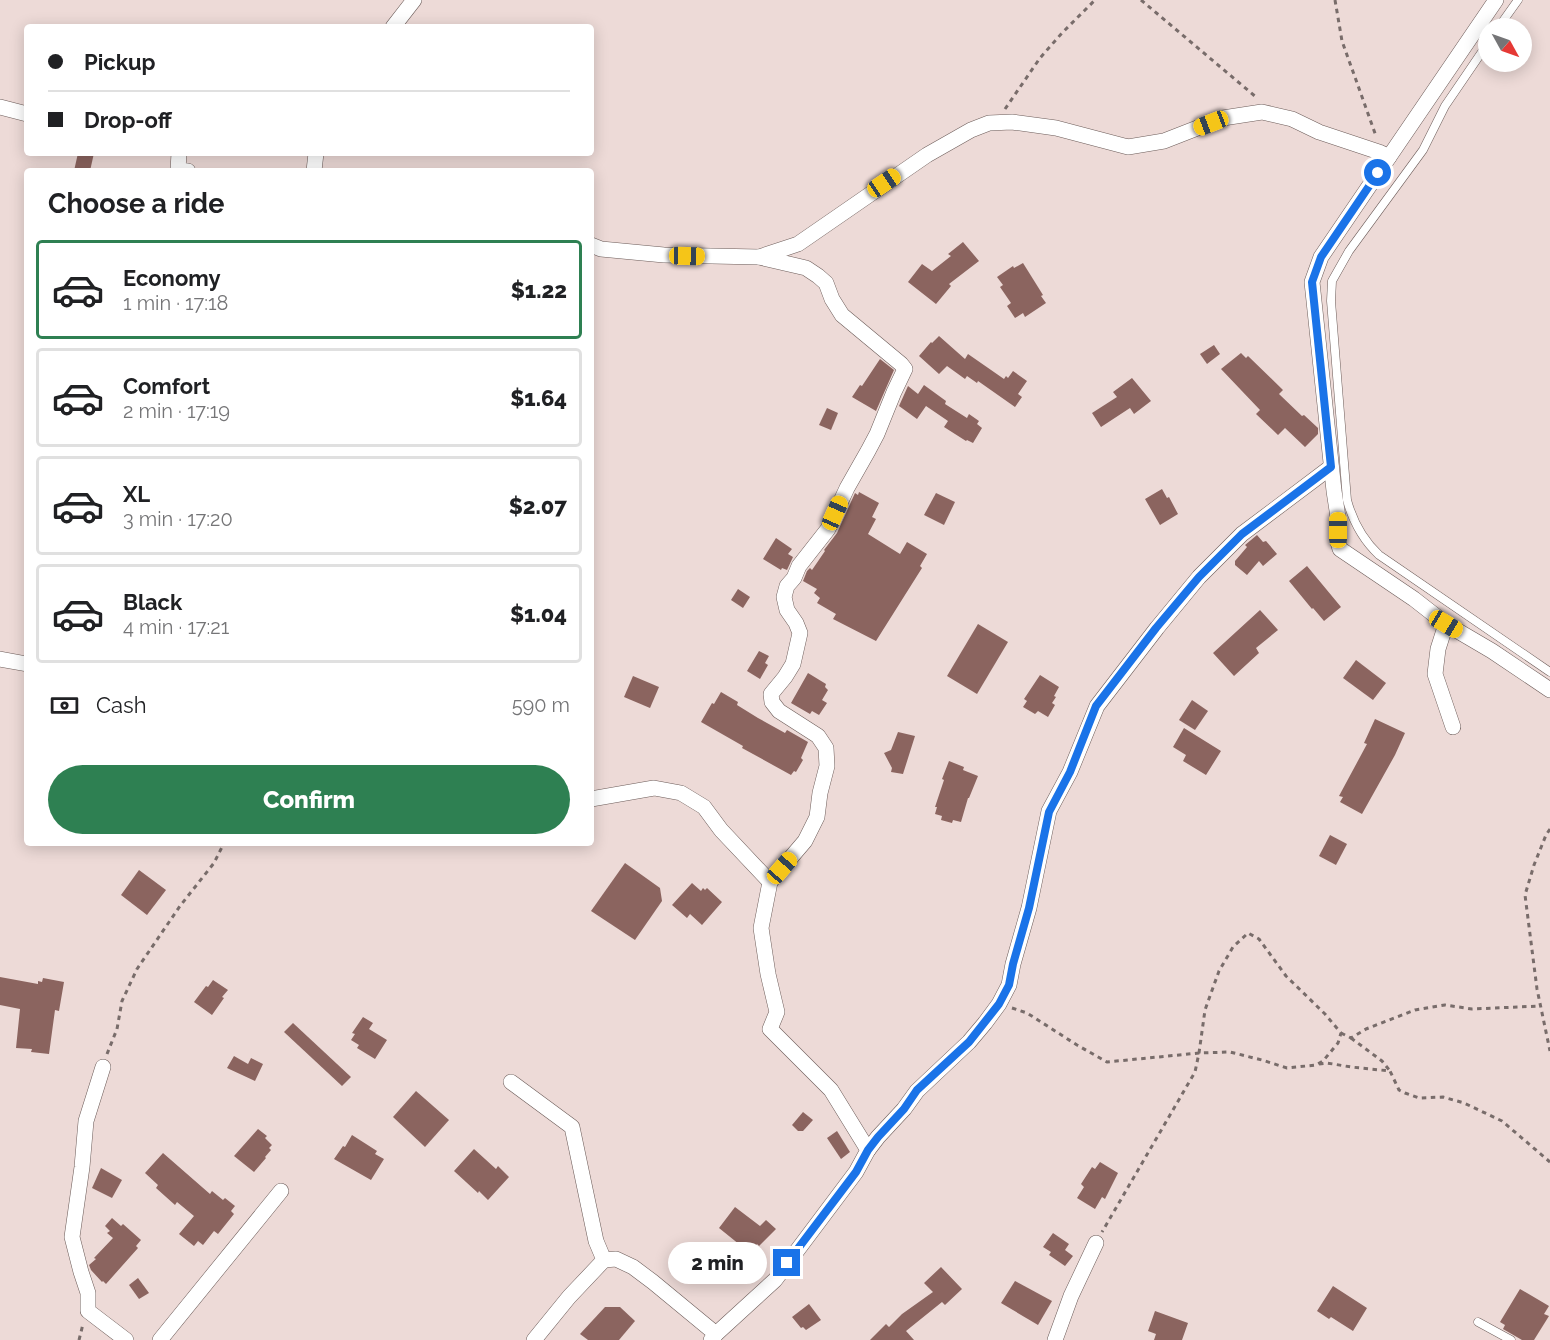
<!DOCTYPE html>
<meta charset="utf-8">
<style>
body{margin:0;font-family:Raleway,sans-serif;background:#f6f6f6;color:#202124;height:100vh;display:flex;flex-direction:column;font-size:22px;white-space:nowrap}
*{box-sizing:border-box;margin:0}
p{font-size:20px;color:#757577}
.icon{flex:none;width:33px;height:33px;fill:none;stroke:currentColor;stroke-width:2;stroke-linecap:round;stroke-linejoin:round}
.map{position:relative;flex:1;overflow:hidden}
.side{position:absolute;left:24px;top:168px;width:570px;height:678px;display:flex;flex-direction:column;background:#fff;border-radius:6px;box-shadow:0 3px 15px #0003}
.side>*{flex:none}
.top-card{position:absolute;left:24px;top:24px;width:570px;height:132px;border-radius:6px;box-shadow:0 3px 15px #0003;display:grid;align-content:center;height:132px;padding:0 24px;background:#fff}
.needle{width:39px;rotate:130deg}
.buttons{position:absolute;left:1478px;top:18px;display:grid;gap:12px}
.buttons a{display:grid;place-items:center;width:54px;height:54px;border-radius:50%;background:#fff;box-shadow:0 3px 15px #0003;font-size:30px}
.end{position:absolute;width:27px;height:27px;margin:-14px;border:8px solid #1a73e8;background:#fff;box-shadow:0 0 0 3px #fff}
.from{border-radius:50%}
.bubble{position:absolute;height:42px;border-radius:21px;background:#fff;box-shadow:0 3px 15px #0003;font-size:20px;font-weight:800;line-height:42px;text-align:center}
.car{position:absolute;width:18px;height:36px;margin:-18px -9px;border-radius:8px;box-shadow:0 0 4px 2px #0007;background:linear-gradient(#f5c518 24%,#345 0 40%,#f5c518 0 76%,#345 0 86%,#f5c518 0)}
.top-card b{display:flex;align-items:center;gap:21px;height:57px;font-size:22px}
.top-card b+b{border-top:2px solid #e0e0e0}
.top-card i{width:15px;height:15px;background:#202124}
ul{padding:0;list-style:none}
li{display:flex;align-items:center;gap:18px;height:99px;margin:0 12px 9px;padding:0 12px;border:3px solid #e0e0e0;border-radius:6px}
li div{flex:1}
li b{display:block;font-size:22px}
li em{font-style:normal;font-weight:800}
li.selected{border-color:#2e8052}
li>.icon{width:54px;height:54px;stroke-width:1.5}
h2{padding:0 24px;font-size:27px;line-height:72px}
.pay{display:flex;align-items:center;gap:15px;height:66px;padding:0 24px;font-size:22px}
.pay p{margin-inline-start:auto}
.action{display:flex;gap:12px;margin-top:auto;padding:12px 24px}
.action a{flex:1;height:69px;border-radius:36px;background:#2e8052;color:#fff;font-size:24px;font-weight:800;line-height:69px;text-align:center}
.map>svg:first-child{display:block}
.building{fill:#8b645f}
.lines{fill:none;stroke-linecap:round;stroke-linejoin:round}
.lane-casing{stroke:#6c5c59;stroke-width:9}
.street-casing{stroke:#6c5c59;stroke-width:16}
.path{stroke:#786c6a;stroke-width:3;stroke-dasharray:4.5 4.5;stroke-linecap:butt}
.lane{stroke:#fff;stroke-width:8}
.street{stroke:#fff;stroke-width:15}
.route{stroke:#1a73e8;stroke-width:8}
</style>
<div class="map">
<svg width="1550" height="1340" viewBox="0 0 1550 1340">
<rect width="100%" height="100%" fill="#eddad7"/>
<!-- building -->
<g class="building">
<polygon points="78,153 94,153 90,171 74,171"/>
<polygon points="963,242 979,261 949,284 951,286 936,304 908,282 922,264 932,271 951,256 948,254"/>
<polygon points="1023,263 1043,295 1041,296 1046,303 1025,317 1023,313 1015,318 1007,306 1011,303 1000,287 1003,285 997,277 1013,266 1014,268"/>
<polygon points="939,336 965,359 968,354 1004,379 1006,376 1008,378 1013,371 1027,381 1018,394 1022,397 1015,407 978,381 977,383 967,376 965,379 947,366 939,374 919,356 931,342 932,343"/>
<polygon points="1214,345 1220,354 1207,364 1200,354"/>
<polygon points="1241,353 1246,358 1248,356 1283,390 1279,394 1302,416 1304,415 1318,428 1318,434 1305,447 1285,428 1278,435 1256,414 1260,410 1221,369"/>
<polygon points="880,359 894,370 876,411 852,397 860,385 862,386"/>
<polygon points="1132,378 1151,401 1134,414 1130,408 1101,427 1092,413 1117,397 1113,392"/>
<polygon points="924,385 946,401 945,404 967,418 969,414 979,421 977,424 982,428 973,443 967,440 966,441 944,427 948,421 926,406 917,419 899,406 908,386 918,394"/>
<polygon points="827,408 838,413 831,430 819,425"/>
<polygon points="1162,489 1167,498 1169,497 1178,514 1160,525 1145,499"/>
<polygon points="859,492 879,503 872,517 876,519 868,534 900,554 907,542 927,554 920,566 922,568 876,641 833,619 836,614 817,603 820,598 814,593 817,589 803,581 807,571 810,568 812,570 825,551 824,550 837,533 855,493 858,495"/>
<polygon points="936,493 955,502 944,525 924,515"/>
<polygon points="1257,535 1263,542 1266,541 1277,554 1263,566 1259,561 1247,575 1235,565 1235,561 1247,547 1245,545"/>
<polygon points="776,538 792,549 788,554 793,557 787,570 782,568 781,570 763,559"/>
<polygon points="1307,566 1341,607 1324,621 1313,608 1312,609 1289,581"/>
<polygon points="738,589 750,597 743,608 731,600"/>
<polygon points="1260,610 1278,630 1256,648 1259,653 1234,676 1213,653"/>
<polygon points="978,624 1008,642 977,694 947,676"/>
<polygon points="759,651 769,656 765,663 768,665 760,679 747,671"/>
<polygon points="1356,660 1386,683 1373,700 1343,678"/>
<polygon points="808,673 826,684 825,687 828,690 822,700 827,703 819,715 812,711 810,714 791,703"/>
<polygon points="1040,675 1059,687 1054,696 1056,697 1052,703 1055,705 1048,717 1038,711 1035,714 1023,707 1027,701 1024,699"/>
<polygon points="633,676 659,687 650,708 624,697"/>
<polygon points="721,692 738,702 737,705 758,718 785,733 787,730 808,742 801,758 803,760 796,772 794,771 791,775 742,748 743,746 701,722 712,703 714,704"/>
<polygon points="1192,700 1208,711 1195,730 1179,720"/>
<polygon points="1375,719 1405,733 1395,755 1362,814 1340,802 1343,797 1339,796 1367,744 1364,743"/>
<polygon points="1184,728 1221,751 1206,775 1183,761 1186,755 1173,747"/>
<polygon points="898,732 915,736 903,774 891,772 892,768 884,753 891,750"/>
<polygon points="949,761 964,767 963,770 978,776 969,798 968,798 961,822 953,820 952,823 941,820 942,816 935,814 937,807 935,807 944,780 942,779"/>
<polygon points="1330,835 1347,844 1336,865 1319,856"/>
<polygon points="625,863 660,888 662,901 635,940 591,911"/>
<polygon points="139,870 166,890 147,915 121,895"/>
<polygon points="692,883 701,891 703,888 705,890 707,888 722,902 702,925 690,914 687,918 672,905"/>
<polygon points="0,977 38,984 38,981 42,982 43,978 64,982 59,1011 55,1010 49,1054 31,1052 32,1049 16,1048 20,1009 0,1005"/>
<polygon points="213,980 228,990 222,997 224,998 212,1015 194,1002 206,986 208,987"/>
<polygon points="363,1017 373,1023 369,1029 387,1040 375,1059 357,1048 359,1045 351,1040 355,1034 352,1033"/>
<polygon points="293,1023 351,1077 342,1086 284,1032"/>
<polygon points="234,1056 248,1064 251,1058 263,1064 255,1081 227,1068"/>
<polygon points="416,1091 449,1120 425,1147 393,1117"/>
<polygon points="803,1112 813,1120 803,1131 798,1131 792,1125"/>
<polygon points="258,1129 267,1136 265,1138 272,1145 269,1148 271,1150 265,1157 266,1158 254,1172 234,1156"/>
<polygon points="837,1131 850,1152 841,1159 827,1138"/>
<polygon points="352,1135 377,1151 375,1154 384,1159 371,1180 334,1159 343,1146 345,1147"/>
<polygon points="474,1149 496,1169 498,1166 509,1177 488,1200 479,1191 478,1193 454,1171"/>
<polygon points="163,1153 210,1194 212,1191 223,1200 225,1198 235,1206 231,1211 234,1214 218,1234 214,1231 203,1245 198,1241 194,1246 179,1234 194,1216 177,1202 175,1205 156,1188 158,1185 145,1173"/>
<polygon points="1100,1162 1118,1173 1105,1199 1102,1197 1095,1209 1077,1198 1084,1187 1081,1184 1092,1167 1095,1169"/>
<polygon points="101,1168 122,1180 112,1198 92,1188"/>
<polygon points="735,1207 760,1226 766,1220 776,1229 759,1246 757,1244 750,1253 719,1228"/>
<polygon points="112,1218 121,1226 123,1224 141,1240 136,1246 138,1248 106,1284 103,1281 102,1282 91,1270 89,1265 96,1259 94,1258 113,1238 107,1233 110,1231 105,1226"/>
<polygon points="1053,1233 1069,1244 1065,1250 1073,1256 1065,1266 1049,1255 1051,1252 1043,1247"/>
<polygon points="941,1267 962,1289 945,1305 942,1302 906,1331 914,1340 870,1340 886,1324 889,1327 902,1314 933,1292 924,1283"/>
<polygon points="138,1278 149,1293 139,1299 129,1285"/>
<polygon points="1015,1281 1052,1301 1038,1325 1001,1303"/>
<polygon points="1333,1286 1367,1308 1353,1331 1331,1317 1329,1319 1317,1311"/>
<polygon points="1520,1289 1549,1306 1544,1314 1549,1316 1534,1340 1522,1340 1503,1329 1505,1325 1500,1322"/>
<polygon points="809,1304 821,1320 806,1330 803,1327 801,1328 792,1317"/>
<polygon points="605,1307 620,1307 635,1321 619,1340 588,1340 580,1334"/>
<polygon points="1155,1311 1188,1323 1182,1340 1154,1340 1156,1334 1148,1331"/>
</g>
<g class="lines">
<defs>
<g id="lane">
<polyline points="1498,28 1518,0"/>
<path d="M1488,43l-43,63 -22,44 -74,101 -17,30 -1,20 16,199c6,22 15,39 32,55l171,117"/>
<polyline points="1478,1322 1511,1340"/>
</g>
<g id="street">
<polyline points="393,27 414,0"/>
<polyline points="0,107 27,114"/>
<polyline points="179,153 178,170 188,171"/>
<polyline points="1389,157 1321,257 1312,282 1334,491 1338,517 1338,542 1340,549 1414,599 1446,624 1492,651 1550,690"/>
<polyline points="314,171 316,153"/>
<polyline points="591,245 601,249 664,255 759,257 798,244 927,155 971,130 989,123 1012,122 1056,128 1128,147 1164,141 1223,118 1262,112 1292,119 1319,132 1379,152 1389,157 1496,0"/>
<polyline points="1446,624 1438,649 1435,674 1453,727"/>
<polyline points="0,659 27,664"/>
<polyline points="591,799 654,788 681,793 704,807 721,830 770,882"/>
<polyline points="103,1067 86,1121 82,1167 72,1237 81,1272 88,1293 88,1311 126,1340"/>
<polyline points="511,1082 572,1127 596,1241 604,1260 569,1297 534,1340"/>
<polyline points="868,1150 878,1137 904,1109 917,1091 969,1042 985,1023 999,1004 1009,985 1013,964 1029,908 1049,811 1070,772 1097,706 1157,628 1199,577 1242,534 1331,467"/>
<polyline points="604,1260 616,1259 633,1267 653,1282 716,1334 711,1340"/>
<polyline points="716,1334 775,1280 856,1172 868,1150 831,1090 770,1029 777,1012 768,974 761,928 770,882 805,841 817,817 820,793 827,766 826,748 818,736 779,711 772,702 771,694 785,677 793,664 800,633 796,623 787,610 784,597 787,586 794,578 799,566 828,529 847,488 868,451 877,434 894,392 905,369 901,364 842,315 832,299 826,283 818,276 806,268 759,257"/>
<polyline points="160,1340 281,1191"/>
<polyline points="1055,1340 1071,1296 1096,1243"/>
</g>
</defs>
<!-- lane casing -->
<use href="#lane" class="lane-casing"/>
<!-- street casing -->
<use href="#street" class="street-casing"/>
<!-- path -->
<g class="path">
<polyline points="1141,0 1256,97"/>
<polyline points="1335,0 1342,41 1376,136"/>
<polyline points="1005,109 1040,58 1062,33 1095,0"/>
<polyline points="1550,829 1546,835 1534,865 1525,895 1537,989 1550,1051"/>
<polyline points="1012,1008 1027,1013 1077,1045 1107,1062 1199,1053 1230,1052 1262,1060 1287,1068 1316,1065 1323,1061 1338,1043 1341,1033 1325,1014 1286,976 1259,939 1248,933 1233,947 1219,971 1205,1010 1199,1053 1195,1072 1102,1232"/>
<polyline points="1341,1033 1351,1038 1366,1029 1415,1010 1445,1005 1472,1009 1540,1006"/>
<polyline points="1351,1038 1382,1061 1390,1071"/>
<polyline points="107,1054 117,1029 122,1001 137,969 180,906 214,863 224,843"/>
<polyline points="1319,1064 1327,1063 1351,1067 1390,1071 1399,1090 1405,1093 1419,1098 1443,1097 1464,1103 1502,1121 1550,1162"/>
<polyline points="79,1340 83,1324"/>
</g>
<!-- lane -->
<use href="#lane" class="lane"/>
<!-- street -->
<use href="#street" class="street"/>
</g>
<g class="lines">
<!-- route -->
<polyline class="route" points="787,1263 856,1172 868,1150 878,1137 904,1109 917,1090 969,1042 999,1004 1009,985 1013,964 1029,908 1049,812 1070,772 1096,706 1156,628 1199,577 1242,534 1331,467 1312,282 1321,257 1378,173"/>
</g>
</svg>
<div class="buttons">
<a><svg class="needle" viewBox="-14 -14 28 28"><path d="M0-13l5 13h-10z" fill="#e53935"/><path d="M0 13l5-13h-10z" fill="#757577"/></svg></a>
</div>
<i class="end from" style="left:1378px;top:173px"></i>
<i class="end" style="left:787px;top:1263px"></i>
<div class="bubble" style="left:668px;top:1242px;width:99px">2 min</div>
<i class="car" style="left:1211px;top:123px;rotate:249deg"></i>
<i class="car" style="left:884px;top:183px;rotate:56deg"></i>
<i class="car" style="left:687px;top:256px;rotate:91deg"></i>
<i class="car" style="left:835px;top:513px;rotate:24deg"></i>
<i class="car" style="left:1338px;top:530px;rotate:0deg"></i>
<i class="car" style="left:1446px;top:624px;rotate:121deg"></i>
<i class="car" style="left:782px;top:868px;rotate:41deg"></i>
<div class="top-card">
<b><i class="from"></i>Pickup</b>
<b><i></i>Drop-off</b>
</div>
<section class="side">
<h2>Choose a ride</h2>
<ul>
<li class="selected"><svg class="icon" aria-label="car" viewBox="0 0 24 24"><path d="M5 17H2v-5l4-1 3-4h7l3 4 3 1v5h-3M9 17h6M6 11h13"/><circle cx="7" cy="17" r="2"/><circle cx="17" cy="17" r="2"/></svg><div><b>Economy</b><p>1 min · 17:18</p></div><em>$1.22</em></li>
<li><svg class="icon" aria-label="car" viewBox="0 0 24 24"><path d="M5 17H2v-5l4-1 3-4h7l3 4 3 1v5h-3M9 17h6M6 11h13"/><circle cx="7" cy="17" r="2"/><circle cx="17" cy="17" r="2"/></svg><div><b>Comfort</b><p>2 min · 17:19</p></div><em>$1.64</em></li>
<li><svg class="icon" aria-label="car" viewBox="0 0 24 24"><path d="M5 17H2v-5l4-1 3-4h7l3 4 3 1v5h-3M9 17h6M6 11h13"/><circle cx="7" cy="17" r="2"/><circle cx="17" cy="17" r="2"/></svg><div><b>XL</b><p>3 min · 17:20</p></div><em>$2.07</em></li>
<li><svg class="icon" aria-label="car" viewBox="0 0 24 24"><path d="M5 17H2v-5l4-1 3-4h7l3 4 3 1v5h-3M9 17h6M6 11h13"/><circle cx="7" cy="17" r="2"/><circle cx="17" cy="17" r="2"/></svg><div><b>Black</b><p>4 min · 17:21</p></div><em>$1.04</em></li>
</ul>
<div class="pay"><svg class="icon" aria-label="cash" viewBox="0 0 24 24"><path d="M3 7h18v10H3z"/><circle cx="12" cy="12" r="2"/></svg>Cash<p>590 m</p></div>
<div class="action"><a>Confirm</a></div>
</section>
</div>
